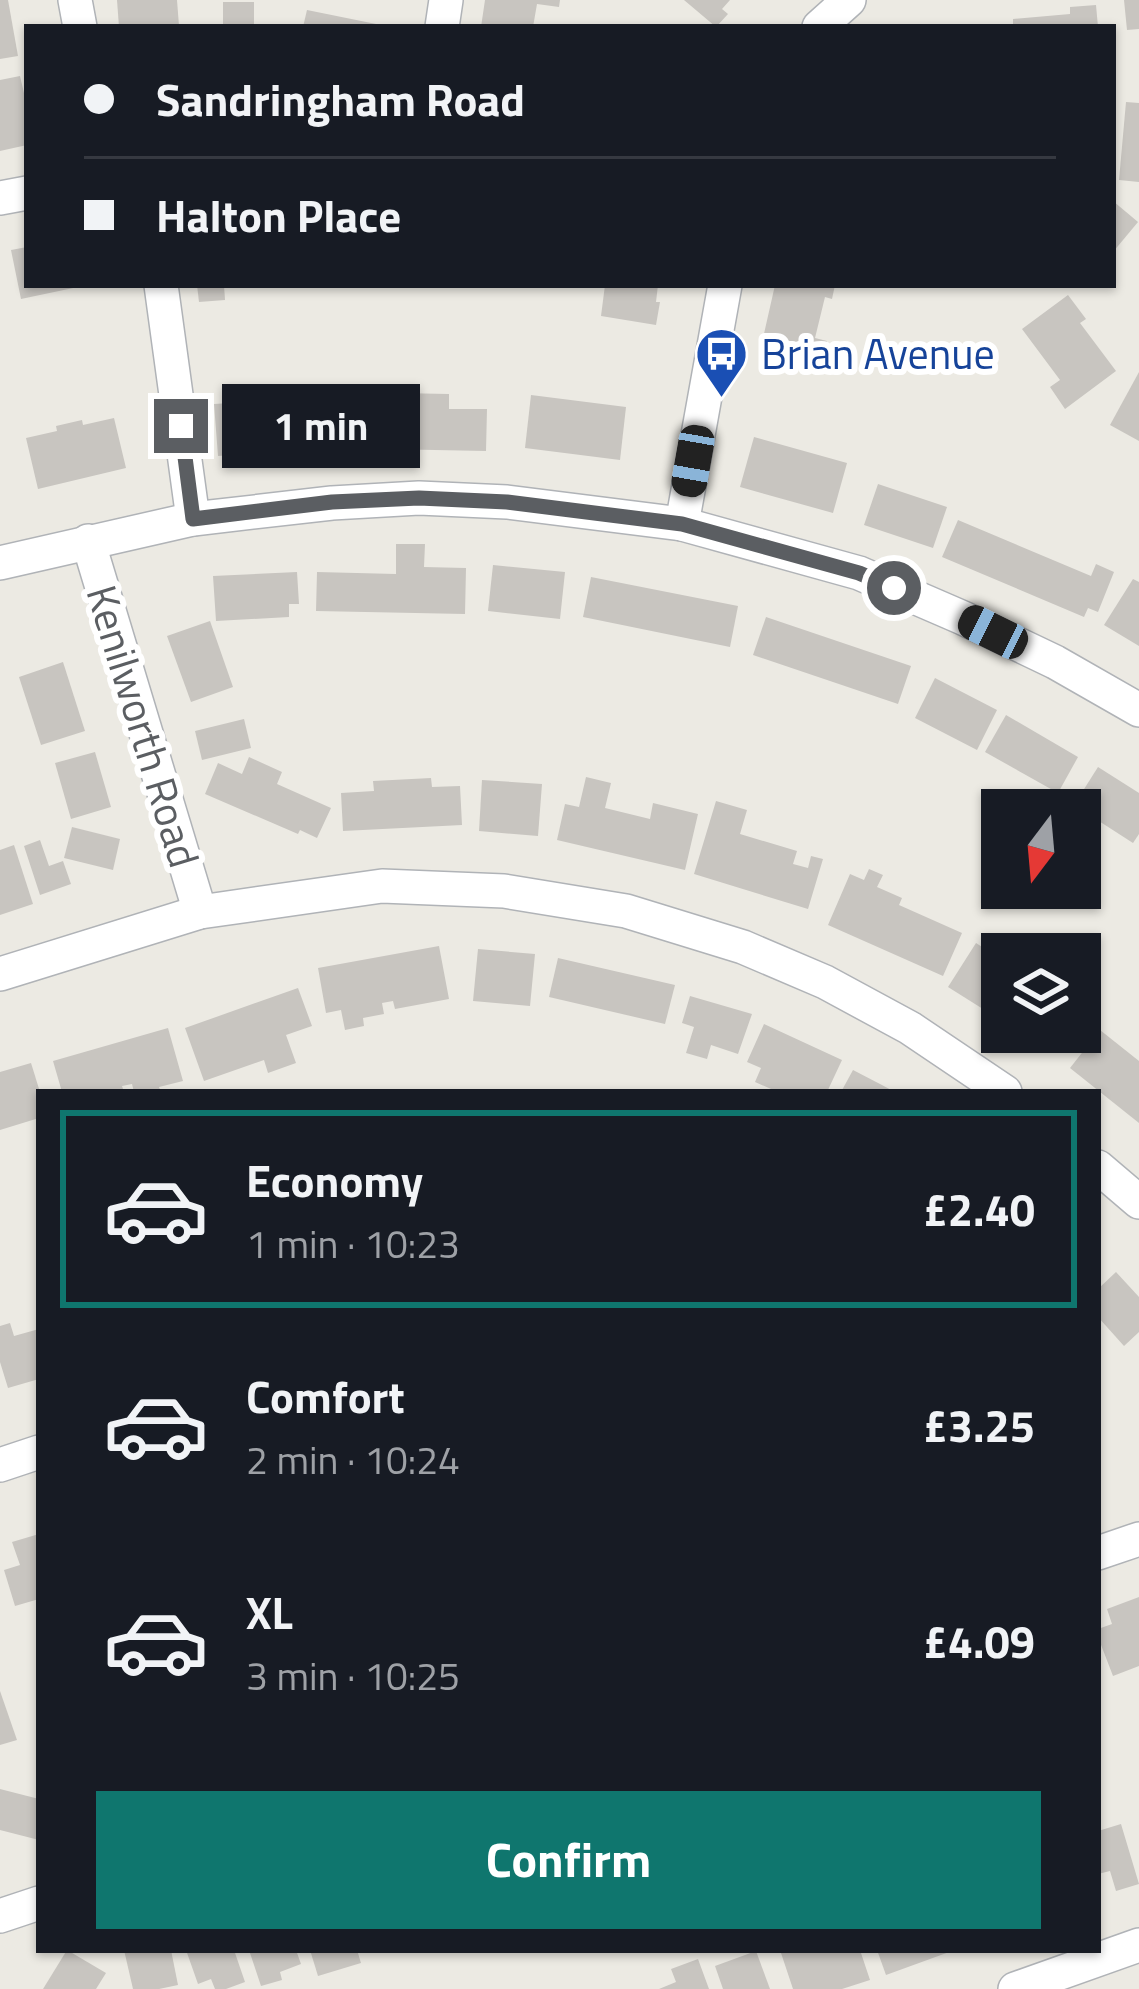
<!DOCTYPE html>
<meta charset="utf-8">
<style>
body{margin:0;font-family:"Titillium Web",sans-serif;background:#20242c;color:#f1f3f6;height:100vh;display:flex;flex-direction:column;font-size:45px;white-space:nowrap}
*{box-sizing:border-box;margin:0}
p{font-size:39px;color:#9ea1a6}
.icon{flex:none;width:66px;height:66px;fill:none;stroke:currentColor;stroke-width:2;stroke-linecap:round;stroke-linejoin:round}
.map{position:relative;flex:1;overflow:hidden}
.sheet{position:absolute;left:36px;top:1089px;width:1065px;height:864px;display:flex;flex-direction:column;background:#171b24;border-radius:0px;box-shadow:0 3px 9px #0004}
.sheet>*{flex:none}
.banner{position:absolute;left:24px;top:24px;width:1092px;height:264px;border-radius:0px;box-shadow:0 3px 9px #0004;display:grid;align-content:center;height:264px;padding:0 60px;background:#171b24}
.needle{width:78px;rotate:196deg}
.controls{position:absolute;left:981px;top:789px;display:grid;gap:24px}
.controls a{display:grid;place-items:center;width:120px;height:120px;border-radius:0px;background:#171b24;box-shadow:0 3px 9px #0004;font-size:60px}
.end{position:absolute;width:54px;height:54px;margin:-27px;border:15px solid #5b5e62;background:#fff;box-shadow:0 0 0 6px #fff}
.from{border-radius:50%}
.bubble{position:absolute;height:84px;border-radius:0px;background:#171b24;box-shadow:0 3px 9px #0004;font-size:39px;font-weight:700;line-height:84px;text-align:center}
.car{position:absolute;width:36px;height:72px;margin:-36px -18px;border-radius:15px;box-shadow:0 0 9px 3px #0007;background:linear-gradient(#222 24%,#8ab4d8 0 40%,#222 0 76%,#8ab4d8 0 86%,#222 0)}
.banner b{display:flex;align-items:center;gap:42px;height:114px;font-size:45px}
.banner b+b{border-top:3px solid #363941}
.banner i{width:30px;height:30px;background:#f1f3f6}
ul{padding:21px 0 0;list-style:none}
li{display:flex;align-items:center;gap:36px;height:198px;margin:0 24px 18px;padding:0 36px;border:6px solid transparent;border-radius:0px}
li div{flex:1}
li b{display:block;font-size:45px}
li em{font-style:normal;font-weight:700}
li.active{border-color:#0f766e}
li>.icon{width:108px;height:108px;stroke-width:1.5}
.button{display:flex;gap:24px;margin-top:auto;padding:24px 60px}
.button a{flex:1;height:138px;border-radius:0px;background:#0f766e;color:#fff;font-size:48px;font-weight:700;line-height:138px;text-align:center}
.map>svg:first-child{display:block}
.building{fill:#c8c5c0}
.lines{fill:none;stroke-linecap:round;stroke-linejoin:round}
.minor-casing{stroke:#b0b3b7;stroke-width:36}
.minor{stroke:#fff;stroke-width:33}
.route{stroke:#5b5e62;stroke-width:15}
.labels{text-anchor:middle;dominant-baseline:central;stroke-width:12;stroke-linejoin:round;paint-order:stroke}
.transit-label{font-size:42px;fill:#164399;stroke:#fff;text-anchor:start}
.street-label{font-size:42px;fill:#5b5e62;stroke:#fff}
</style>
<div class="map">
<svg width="1139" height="1989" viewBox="0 0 1139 1989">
<rect width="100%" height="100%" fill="#eceae3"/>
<!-- building -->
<g class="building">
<polygon points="0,0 8,0 18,56 0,59"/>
<polygon points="117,0 177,0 179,26 119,27"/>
<polygon points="485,0 560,0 559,7 537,4 533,27 481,27"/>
<polygon points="684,0 730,0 722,9 728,14 716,27"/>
<polygon points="1124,0 1139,0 1139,29 1127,30"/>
<polygon points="223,2 254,2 254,25 223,26"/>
<polygon points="1096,5 1098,27 1013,27 1013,19 1070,14 1070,7"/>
<polygon points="307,10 381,25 381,27 303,27"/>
<polygon points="20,76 27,106 27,145 0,151 0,80"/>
<polygon points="1126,102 1139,103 1139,182 1119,180"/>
<polygon points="1113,201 1138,222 1113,252"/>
<polygon points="27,247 27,285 78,287 21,299 11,250"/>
<polygon points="197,285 224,285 225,300 199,302"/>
<polygon points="605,285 658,285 656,302 660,302 656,325 601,316"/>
<polygon points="775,285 835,285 832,299 825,297 815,338 827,341 823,361 761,347"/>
<polygon points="1068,295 1086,319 1080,323 1116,371 1065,409 1050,387 1060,380 1022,329"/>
<polygon points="1139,372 1139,441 1110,425"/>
<polygon points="399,393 449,394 449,409 487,409 486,451 332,448 333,410 399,411"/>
<polygon points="272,395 272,400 305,397 308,449 218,456 214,404 246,402 246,397"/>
<polygon points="531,395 626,407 620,460 525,448"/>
<polygon points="114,418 126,468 38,489 26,438 57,431 56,426 82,420 83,425"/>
<polygon points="754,437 847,463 833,513 740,487"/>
<polygon points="878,484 947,507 933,548 864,525"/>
<polygon points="958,520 1091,576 1096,564 1114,572 1098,612 1088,608 1084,617 942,557"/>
<polygon points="396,544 425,544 424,567 466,568 465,614 316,611 317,572 396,574"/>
<polygon points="493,565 565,572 560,619 488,611"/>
<polygon points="297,572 299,604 289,604 289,617 216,621 213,576"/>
<polygon points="591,577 738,606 730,647 583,617"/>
<polygon points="1133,579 1139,582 1139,646 1104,625"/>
<polygon points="766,617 911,666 898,704 753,655"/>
<polygon points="210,621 233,687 191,702 167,636"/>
<polygon points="63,662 85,731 41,745 19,677"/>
<polygon points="935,678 997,710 977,750 915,718"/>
<polygon points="1006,715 1078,757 1058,793 985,752"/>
<polygon points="244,719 251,748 202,760 195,731"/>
<polygon points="95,752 111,807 71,819 55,763"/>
<polygon points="249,757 282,772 277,784 331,808 317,838 300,830 298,834 205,794 218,763 242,774"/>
<polygon points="1098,767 1139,793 1139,834 1133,843 1074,805"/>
<polygon points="586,777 611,783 605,808 650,819 653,803 698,814 685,870 557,840 565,804 579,807"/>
<polygon points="431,778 432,787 460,786 462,825 343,831 341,793 374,791 373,781"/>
<polygon points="482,780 542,784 538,836 479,831"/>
<polygon points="716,801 747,810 740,834 797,851 793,864 808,868 811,856 823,859 808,909 694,874"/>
<polygon points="72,827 120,839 113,870 64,858"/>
<polygon points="40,840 49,866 63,861 71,884 40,895 24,846"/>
<polygon points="14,845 33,904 0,915 0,850"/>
<polygon points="869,869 883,875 877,887 902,898 899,905 962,933 943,976 828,925 850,874 864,880"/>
<polygon points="976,943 1002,960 1002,1021 948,987"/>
<polygon points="439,946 449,999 395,1009 393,1001 382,1003 384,1014 363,1018 364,1026 345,1030 341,1010 326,1013 318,968"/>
<polygon points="478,949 535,954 530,1006 473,1001"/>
<polygon points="558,958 675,985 665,1024 549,997"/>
<polygon points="298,988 312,1026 286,1035 296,1063 268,1073 264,1060 204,1081 185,1028"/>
<polygon points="690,996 752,1014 738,1054 711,1045 707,1059 686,1053 694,1027 682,1023"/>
<polygon points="764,1024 842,1060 827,1092 820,1089 818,1092 778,1092 755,1082 761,1068 747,1062"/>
<polygon points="168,1028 183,1081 159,1087 161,1092 134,1092 132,1084 122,1086 124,1092 62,1092 53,1061"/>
<polygon points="1100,1030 1139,1061 1139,1123 1070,1068"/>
<polygon points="1020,1032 1062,1032 1050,1051"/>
<polygon points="31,1063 40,1092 39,1118 0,1130 0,1072"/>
<polygon points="853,1070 880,1084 895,1092 841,1092"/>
<polygon points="1116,1272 1139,1297 1139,1332 1124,1346 1098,1317 1098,1289"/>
<polygon points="10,1323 14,1336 39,1329 39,1379 8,1388 0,1362 0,1326"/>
<polygon points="39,1534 39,1599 15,1606 4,1570 20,1565 12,1542"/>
<polygon points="1139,1597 1139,1666 1113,1676 1098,1637 1098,1629 1112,1624 1107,1609"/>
<polygon points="0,1691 17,1740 0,1745"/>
<polygon points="0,1789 39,1799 39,1840 0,1830"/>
<polygon points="1121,1824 1139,1884 1116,1891 1110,1871 1098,1874 1098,1831"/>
<polygon points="67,1950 106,1973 96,1989 43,1989"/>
<polygon points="124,1950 171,1950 178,1985 159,1989 133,1989"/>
<polygon points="186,1950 234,1950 245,1982 226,1989 215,1989 211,1979 198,1984"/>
<polygon points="249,1950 296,1950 301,1964 280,1972 282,1980 261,1986"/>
<polygon points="310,1950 357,1950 361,1963 318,1976"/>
<polygon points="780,1950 860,1950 870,1980 842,1989 793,1989"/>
<polygon points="877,1950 952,1950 952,1951 886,1975"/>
<polygon points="756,1951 770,1989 723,1989 715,1966"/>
<polygon points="698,1959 709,1989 659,1989 676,1982 671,1969"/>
</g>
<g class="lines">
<defs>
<g id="minor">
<polyline points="75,0 80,27"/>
<polyline points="442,27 446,0"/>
<polyline points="819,27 849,0"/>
<polyline points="0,198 27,193"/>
<polyline points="161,285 193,519"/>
<polyline points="682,524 725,285"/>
<polyline points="88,541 200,912"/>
<polyline points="0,563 193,519 332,503 419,498 507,502 682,524 859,573 963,618 1055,662 1139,710"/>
<polyline points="0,974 200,912 382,886 504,891 626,911 743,947 825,982 910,1028 1005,1092"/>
<polyline points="1098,1167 1139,1202"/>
<polyline points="0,1465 39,1452"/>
<polyline points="1098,1553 1139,1539"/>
<polyline points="0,1916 39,1903"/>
<polyline points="1015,1989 1139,1945"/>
</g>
</defs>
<!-- minor casing -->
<use href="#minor" class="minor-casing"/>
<!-- minor -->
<use href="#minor" class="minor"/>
</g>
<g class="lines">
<!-- route -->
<polyline class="route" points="181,426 193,519 332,502 419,498 507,502 682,524 859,573 894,588"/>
</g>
<!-- icons -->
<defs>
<symbol id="bus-pin" viewBox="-11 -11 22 30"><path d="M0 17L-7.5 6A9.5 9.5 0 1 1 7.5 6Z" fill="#1a4fb4" stroke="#fff"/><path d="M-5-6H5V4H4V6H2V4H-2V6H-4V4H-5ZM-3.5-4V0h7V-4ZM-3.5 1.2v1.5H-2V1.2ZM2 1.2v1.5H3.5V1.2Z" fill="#fff"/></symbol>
</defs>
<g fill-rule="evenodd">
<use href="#bus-pin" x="692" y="324" width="59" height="81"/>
</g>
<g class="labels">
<!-- transit labels -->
<g class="transit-label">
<text x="761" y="353">Brian Avenue</text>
</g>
<!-- street labels -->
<g class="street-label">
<text transform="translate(144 726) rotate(73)">Kenilworth Road</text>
</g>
</g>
</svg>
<div class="controls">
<a><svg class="needle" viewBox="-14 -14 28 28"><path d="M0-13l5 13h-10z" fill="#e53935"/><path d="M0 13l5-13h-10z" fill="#9ea1a6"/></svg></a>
<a><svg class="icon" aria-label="layers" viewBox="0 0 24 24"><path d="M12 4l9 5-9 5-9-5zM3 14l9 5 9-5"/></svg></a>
</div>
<i class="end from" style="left:894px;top:588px"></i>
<i class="end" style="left:181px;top:426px"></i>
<div class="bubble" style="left:222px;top:384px;width:198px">1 min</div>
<i class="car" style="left:693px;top:461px;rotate:190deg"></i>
<i class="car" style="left:993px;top:632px;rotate:296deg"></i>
<div class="banner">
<b><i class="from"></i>Sandringham Road</b>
<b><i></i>Halton Place</b>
</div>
<section class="sheet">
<ul>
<li class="active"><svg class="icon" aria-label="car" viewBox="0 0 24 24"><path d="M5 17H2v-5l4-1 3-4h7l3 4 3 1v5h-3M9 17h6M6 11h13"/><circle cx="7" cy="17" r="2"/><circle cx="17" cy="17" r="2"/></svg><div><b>Economy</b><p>1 min · 10:23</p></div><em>£2.40</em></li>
<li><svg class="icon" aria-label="car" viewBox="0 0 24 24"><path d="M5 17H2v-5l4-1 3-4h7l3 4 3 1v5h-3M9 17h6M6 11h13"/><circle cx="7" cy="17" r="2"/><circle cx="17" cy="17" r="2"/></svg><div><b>Comfort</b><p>2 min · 10:24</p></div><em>£3.25</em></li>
<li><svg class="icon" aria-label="car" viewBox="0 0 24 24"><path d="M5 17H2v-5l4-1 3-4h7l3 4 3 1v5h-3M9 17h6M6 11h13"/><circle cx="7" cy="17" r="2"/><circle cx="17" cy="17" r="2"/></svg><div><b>XL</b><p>3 min · 10:25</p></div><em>£4.09</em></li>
</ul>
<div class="button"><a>Confirm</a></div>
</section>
</div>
